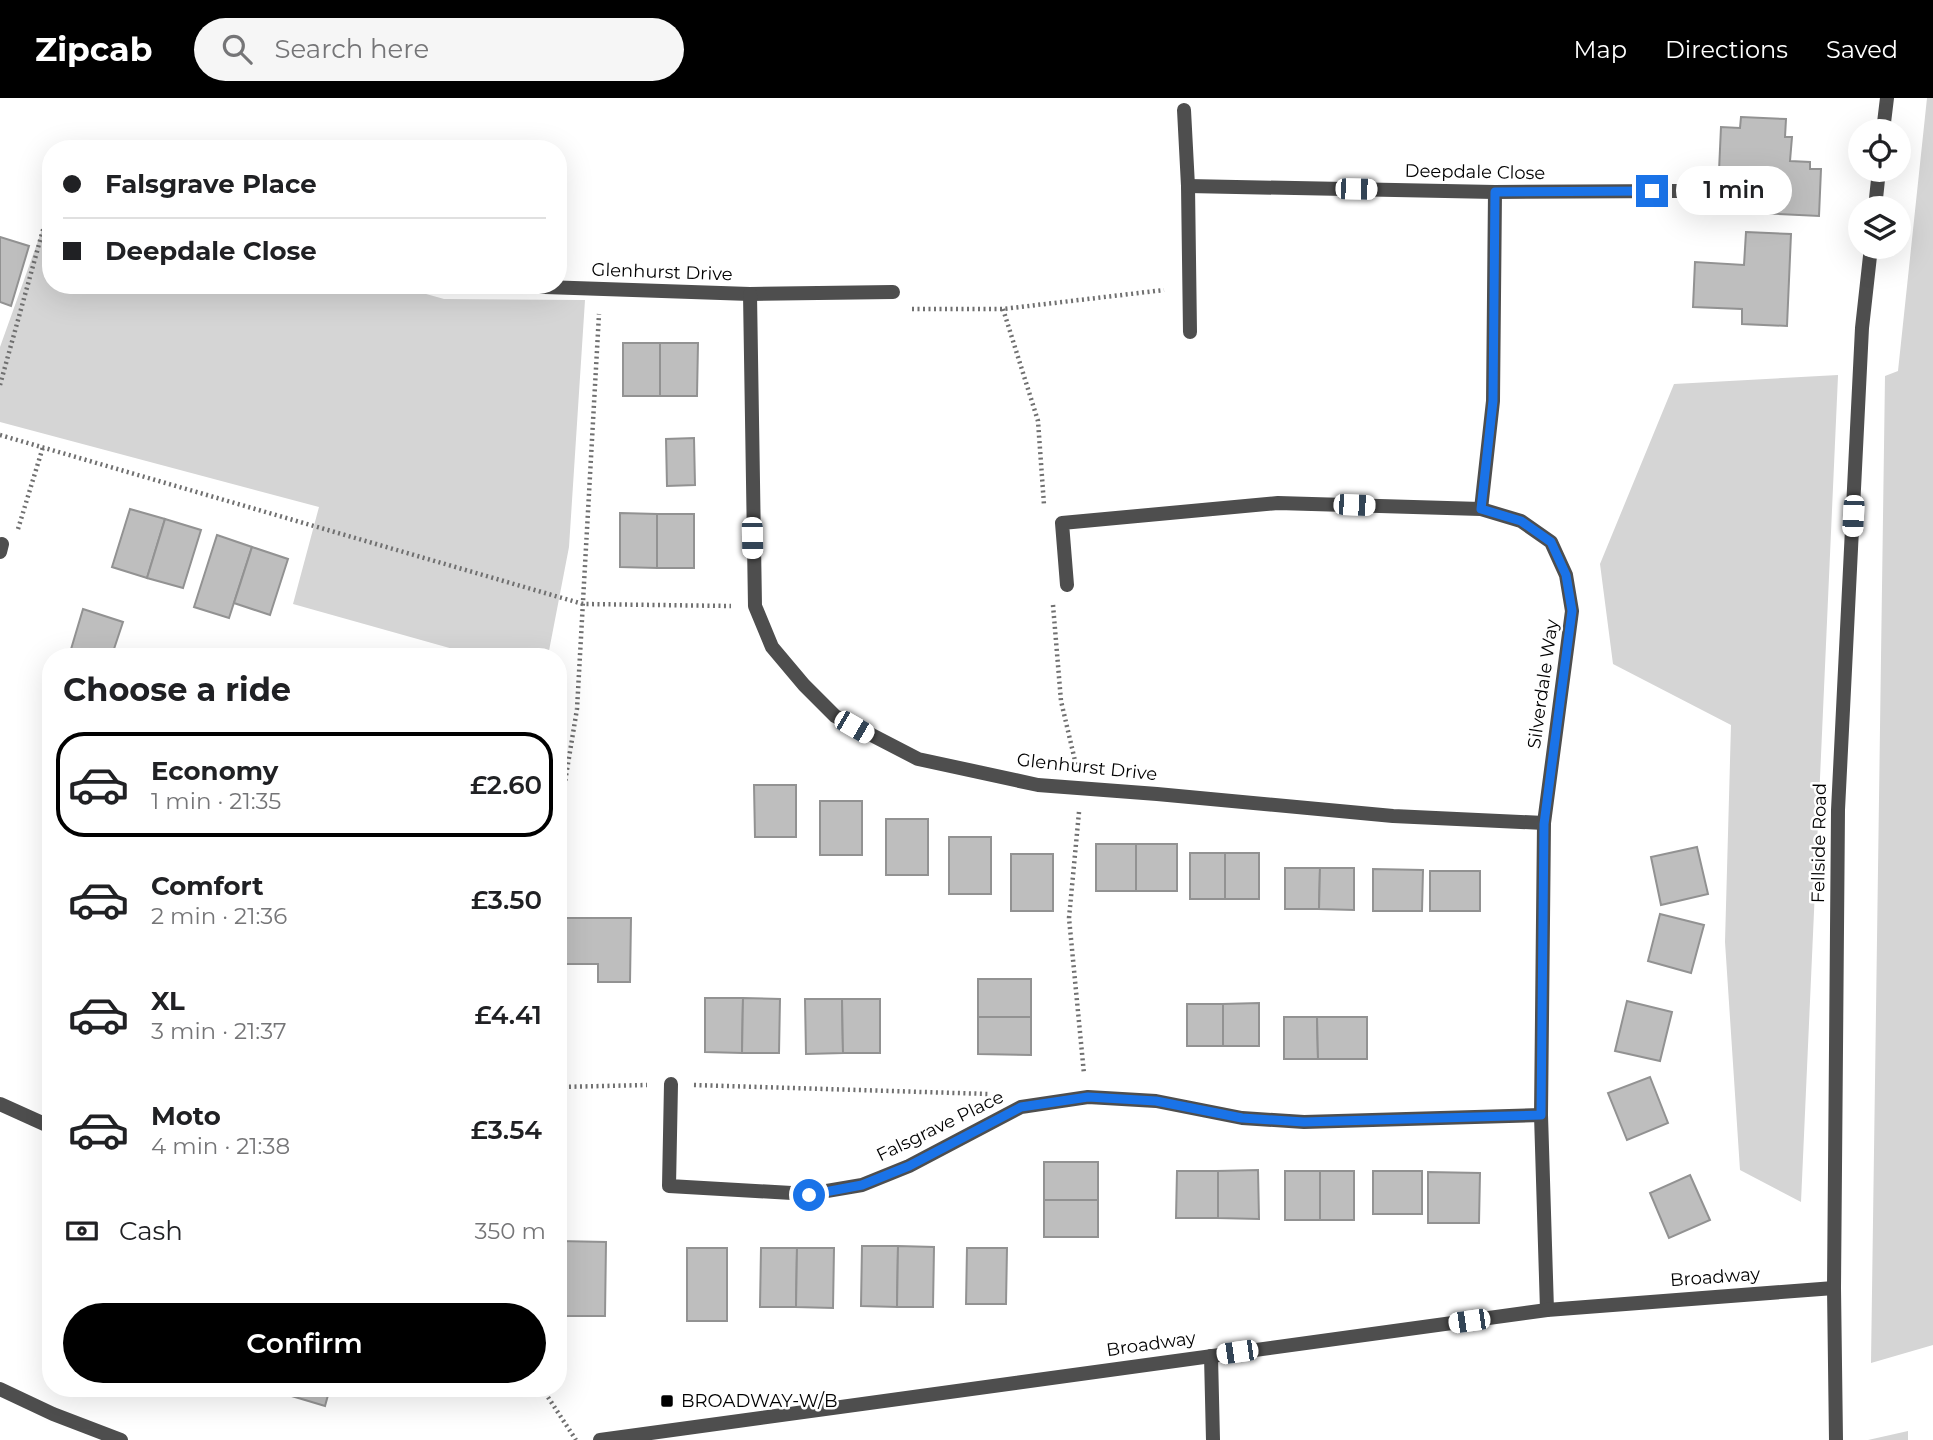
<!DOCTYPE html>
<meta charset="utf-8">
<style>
body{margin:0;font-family:Montserrat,sans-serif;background:#f6f6f6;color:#202124;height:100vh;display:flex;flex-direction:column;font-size:26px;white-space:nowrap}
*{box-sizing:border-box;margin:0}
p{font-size:23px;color:#757577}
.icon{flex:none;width:38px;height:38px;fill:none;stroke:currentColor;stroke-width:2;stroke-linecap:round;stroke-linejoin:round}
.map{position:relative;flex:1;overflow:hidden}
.side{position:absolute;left:42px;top:550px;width:525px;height:749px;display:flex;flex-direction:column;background:#fff;border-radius:28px;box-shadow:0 7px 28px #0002}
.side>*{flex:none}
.banner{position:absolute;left:42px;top:42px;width:525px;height:154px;border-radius:28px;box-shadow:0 7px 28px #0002;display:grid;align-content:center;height:154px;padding:0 21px;background:#fff}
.buttons{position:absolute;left:1848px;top:21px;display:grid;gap:14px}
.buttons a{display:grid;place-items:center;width:63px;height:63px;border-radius:50%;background:#fff;box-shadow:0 7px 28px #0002;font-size:35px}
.end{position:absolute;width:32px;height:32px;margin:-16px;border:9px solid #1a73e8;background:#fff;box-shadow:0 0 0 4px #fff}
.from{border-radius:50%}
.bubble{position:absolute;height:49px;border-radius:24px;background:#fff;box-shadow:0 7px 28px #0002;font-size:23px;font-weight:600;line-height:49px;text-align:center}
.car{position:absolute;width:21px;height:42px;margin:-21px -10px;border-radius:9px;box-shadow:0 0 5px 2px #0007;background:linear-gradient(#fff 24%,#345 0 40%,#fff 0 76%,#345 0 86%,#fff 0)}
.banner b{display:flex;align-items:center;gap:24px;height:66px;font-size:26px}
.banner b+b{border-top:2px solid #e0e0e0}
.banner i{width:18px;height:18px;background:#202124}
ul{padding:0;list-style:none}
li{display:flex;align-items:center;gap:21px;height:105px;margin:0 14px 10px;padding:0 7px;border:4px solid transparent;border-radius:28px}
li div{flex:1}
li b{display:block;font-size:26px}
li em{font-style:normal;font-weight:600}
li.on{border-color:#000}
li>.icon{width:63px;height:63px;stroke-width:1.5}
h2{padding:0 21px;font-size:32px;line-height:84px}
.pay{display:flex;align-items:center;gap:18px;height:77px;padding:0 21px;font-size:26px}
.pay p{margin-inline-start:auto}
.button{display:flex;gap:14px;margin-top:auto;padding:14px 21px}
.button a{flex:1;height:80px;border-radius:42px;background:#000;color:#fff;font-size:28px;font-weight:600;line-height:80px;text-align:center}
header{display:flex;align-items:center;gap:42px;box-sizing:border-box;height:98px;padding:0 35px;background:#000;color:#fff}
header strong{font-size:33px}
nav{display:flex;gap:38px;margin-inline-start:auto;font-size:24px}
.search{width:490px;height:63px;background:#f6f6f6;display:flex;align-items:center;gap:18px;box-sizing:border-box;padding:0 24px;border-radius:38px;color:#757577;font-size:26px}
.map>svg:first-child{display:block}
.green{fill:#d5d5d5}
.building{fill:#bebebe;stroke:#929292;stroke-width:2}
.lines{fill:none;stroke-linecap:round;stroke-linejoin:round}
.path{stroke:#707070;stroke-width:4.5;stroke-dasharray:2 3.5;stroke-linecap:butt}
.minor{stroke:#4e4e4e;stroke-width:14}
.tertiary{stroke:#4e4e4e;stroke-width:14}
.route{stroke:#1a73e8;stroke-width:9}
.poi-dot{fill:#000;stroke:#fff;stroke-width:2.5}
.labels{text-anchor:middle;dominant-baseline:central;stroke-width:5;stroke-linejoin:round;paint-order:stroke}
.street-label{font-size:18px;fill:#000;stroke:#fff}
.poi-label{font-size:18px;fill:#000;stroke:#fff;text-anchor:start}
</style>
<header>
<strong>Zipcab</strong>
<div class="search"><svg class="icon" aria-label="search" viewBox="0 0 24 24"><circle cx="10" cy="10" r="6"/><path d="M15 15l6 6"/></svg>Search here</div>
<nav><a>Map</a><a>Directions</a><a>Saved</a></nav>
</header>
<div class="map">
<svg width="1933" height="1342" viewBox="0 0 1933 1342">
<rect width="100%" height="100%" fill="#fff"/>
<!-- green -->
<g class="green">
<polygon points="1927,0 1933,0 1933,1247 1871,1265 1885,278 1898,273"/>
<polygon points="48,115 51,115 51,187 394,187 444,201 585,202 569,449 548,558 478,558 293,506 319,409 0,324 0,249"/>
<polygon points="1838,277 1838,278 1801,1104 1740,1072 1725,844 1731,627 1613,566 1600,466 1674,286"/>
<polygon points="1908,1333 1908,1342 1868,1342"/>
</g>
<!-- building -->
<g class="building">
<polygon points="1741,19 1786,21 1785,39 1792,39 1790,63 1810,64 1810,71 1821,71 1819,118 1736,114 1739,73 1719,73 1721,29 1740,30"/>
<polygon points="1746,134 1791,136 1787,228 1742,226 1742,211 1693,209 1695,164 1744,167"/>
<polygon points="0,139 29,148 11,208 0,204"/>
<rect x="623" y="245" width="37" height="53"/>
<polygon points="660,245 698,245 697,298 660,298"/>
<polygon points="694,340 695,387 667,388 666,341"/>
<polygon points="130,411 165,421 147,480 112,469"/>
<polygon points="620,415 657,416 657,470 620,469"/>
<rect x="657" y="416" width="37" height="54"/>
<polygon points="165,421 201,432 183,490 147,480"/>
<polygon points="217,437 252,449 229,520 194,509"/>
<polygon points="252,449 288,461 270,517 234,505"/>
<polygon points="83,511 123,524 114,551 128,555 127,558 69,558"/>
<polygon points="754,687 796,687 796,739 755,739"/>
<rect x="820" y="703" width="42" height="54"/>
<rect x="886" y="721" width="42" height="56"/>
<rect x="949" y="739" width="42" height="57"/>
<rect x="1096" y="746" width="40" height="47"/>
<rect x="1136" y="746" width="41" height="47"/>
<polygon points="1697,749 1708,796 1661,807 1651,759"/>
<rect x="1190" y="755" width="35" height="46"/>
<rect x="1225" y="755" width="34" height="46"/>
<rect x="1011" y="756" width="42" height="57"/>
<polygon points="1285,770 1320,770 1319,811 1285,811"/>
<polygon points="1320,770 1354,770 1354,812 1319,811"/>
<polygon points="1373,771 1423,772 1422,813 1373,813"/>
<rect x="1430" y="773" width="50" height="40"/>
<polygon points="1660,816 1704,827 1691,875 1648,863"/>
<polygon points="565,820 631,820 630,884 598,884 598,866 565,866"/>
<rect x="978" y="881" width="53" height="38"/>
<polygon points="705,900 743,900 742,955 705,954"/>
<polygon points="743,900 780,901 779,955 742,955"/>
<polygon points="805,901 842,901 843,955 806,956"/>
<polygon points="842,901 880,901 880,955 843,955"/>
<polygon points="1627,903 1672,914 1660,963 1615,953"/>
<polygon points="1259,905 1259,948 1223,948 1223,906"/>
<rect x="1187" y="906" width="36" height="42"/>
<polygon points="978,919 1031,919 1031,957 978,956"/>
<polygon points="1284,919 1317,919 1318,961 1284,961"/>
<polygon points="1317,919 1367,919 1367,961 1318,961"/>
<polygon points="1650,979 1668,1025 1627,1042 1608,995"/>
<rect x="1044" y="1064" width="54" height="38"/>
<polygon points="1258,1072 1259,1121 1218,1120 1218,1073"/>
<polygon points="1177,1073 1218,1073 1218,1120 1176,1120"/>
<rect x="1285" y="1073" width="35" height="49"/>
<rect x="1320" y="1073" width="34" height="49"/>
<rect x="1373" y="1073" width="49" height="43"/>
<polygon points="1428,1074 1480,1075 1479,1125 1428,1125"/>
<polygon points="1690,1077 1710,1122 1669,1140 1650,1095"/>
<rect x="1044" y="1102" width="54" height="37"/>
<polygon points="558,1143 606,1144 605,1218 558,1218"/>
<polygon points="862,1148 898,1148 897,1209 861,1208"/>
<polygon points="898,1148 934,1149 933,1209 897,1209"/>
<rect x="687" y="1150" width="40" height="73"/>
<polygon points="761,1150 797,1150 796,1209 760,1209"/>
<polygon points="797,1150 834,1150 833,1210 796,1209"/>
<polygon points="967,1150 1007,1150 1006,1206 966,1206"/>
<polygon points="287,1290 330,1290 325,1308 285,1296"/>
</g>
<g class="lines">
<!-- path -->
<g class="path">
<polyline points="912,211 1003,211 1164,192"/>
<polyline points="1003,211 1038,323 1044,407"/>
<polyline points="0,287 51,103"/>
<polyline points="0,337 583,506 731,508"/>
<polyline points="18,431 43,349"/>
<polyline points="1053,507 1061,603 1076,667"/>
<polyline points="558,709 564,690 577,611 599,216"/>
<polyline points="1079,714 1069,820 1084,976"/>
<polyline points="694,987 989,996"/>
<polyline points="558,989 647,987"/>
<polyline points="542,1290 576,1342"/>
</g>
<!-- minor -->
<g class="minor">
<polyline points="1184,12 1188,88 1190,234"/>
<polyline points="1188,88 1495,94 1678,93"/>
<polyline points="488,187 750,196 893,194"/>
<polyline points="750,196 755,508 772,549 804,587 835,618 918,661 1038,687 1157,696 1393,718 1544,725"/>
<polyline points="1481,411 1493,303 1495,94"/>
<polyline points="0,454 2,446"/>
<polyline points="1067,487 1062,425 1278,405 1481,411 1521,423 1551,444 1566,477 1572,513 1544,725 1541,1017 1547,1212"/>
<polyline points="671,986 669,1088 809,1096 862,1087 909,1068 1021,1009 1088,999 1156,1003 1242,1020 1304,1024 1541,1017"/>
<polyline points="0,1006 51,1029"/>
<polyline points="1211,1258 1213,1342"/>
</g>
<!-- tertiary -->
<g class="tertiary">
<polyline points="1883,33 1887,0"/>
<polyline points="1875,110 1879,72"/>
<polyline points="0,1291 53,1316 121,1342"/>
<polyline points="600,1342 1547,1212 1834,1190"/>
<polyline points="1836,1342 1834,1190 1838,712 1862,230 1871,149"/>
</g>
</g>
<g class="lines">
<!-- route -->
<polyline class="route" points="809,1097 862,1087 909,1068 1021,1009 1088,999 1156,1003 1242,1020 1304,1024 1541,1017 1544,726 1572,513 1566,477 1551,444 1521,423 1481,411 1493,303 1495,94 1652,93"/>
</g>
<!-- markers -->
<rect class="poi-dot" x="660" y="1296" width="14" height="14" rx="3.5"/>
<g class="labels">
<!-- street labels -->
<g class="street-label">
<text transform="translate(1475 74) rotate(1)">Deepdale Close</text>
<text transform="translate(662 174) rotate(2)">Glenhurst Drive</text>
<text transform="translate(1543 586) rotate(-82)">Silverdale Way</text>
<text transform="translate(1087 669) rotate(6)">Glenhurst Drive</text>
<text transform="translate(1819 745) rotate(-89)">Fellside Road</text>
<text transform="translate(940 1028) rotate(-26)">Falsgrave Place</text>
<text transform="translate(1715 1179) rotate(-4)">Broadway</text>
<text transform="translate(1151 1246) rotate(-8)">Broadway</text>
</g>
<!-- poi labels -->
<g class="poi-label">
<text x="681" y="1303">BROADWAY-W/B</text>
</g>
</g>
</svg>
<div class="buttons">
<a><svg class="icon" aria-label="locate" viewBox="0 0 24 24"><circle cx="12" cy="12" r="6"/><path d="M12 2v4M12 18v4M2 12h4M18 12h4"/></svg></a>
<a><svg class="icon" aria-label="layers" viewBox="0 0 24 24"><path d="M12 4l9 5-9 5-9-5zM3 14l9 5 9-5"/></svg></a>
</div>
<i class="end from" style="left:809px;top:1097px"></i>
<i class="end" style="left:1652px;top:93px"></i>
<div class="bubble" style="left:1676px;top:68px;width:116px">1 min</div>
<i class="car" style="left:1356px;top:91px;rotate:91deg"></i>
<i class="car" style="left:1354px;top:407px;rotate:92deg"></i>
<i class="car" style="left:1853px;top:418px;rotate:183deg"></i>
<i class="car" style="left:752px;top:440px;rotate:179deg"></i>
<i class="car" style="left:854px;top:629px;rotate:120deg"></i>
<i class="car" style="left:1469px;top:1223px;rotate:262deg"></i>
<i class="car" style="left:1237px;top:1254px;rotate:262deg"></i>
<div class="banner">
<b><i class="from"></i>Falsgrave Place</b>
<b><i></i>Deepdale Close</b>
</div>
<section class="side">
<h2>Choose a ride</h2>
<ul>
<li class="on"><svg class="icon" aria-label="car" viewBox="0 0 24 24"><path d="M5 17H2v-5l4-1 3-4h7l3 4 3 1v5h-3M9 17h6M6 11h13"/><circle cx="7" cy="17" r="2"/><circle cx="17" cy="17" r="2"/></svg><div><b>Economy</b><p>1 min · 21:35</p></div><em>£2.60</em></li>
<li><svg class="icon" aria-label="car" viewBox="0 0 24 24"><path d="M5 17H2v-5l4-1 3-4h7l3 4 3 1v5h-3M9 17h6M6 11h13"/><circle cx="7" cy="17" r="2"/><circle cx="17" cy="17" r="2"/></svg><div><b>Comfort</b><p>2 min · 21:36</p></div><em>£3.50</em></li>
<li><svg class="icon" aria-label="car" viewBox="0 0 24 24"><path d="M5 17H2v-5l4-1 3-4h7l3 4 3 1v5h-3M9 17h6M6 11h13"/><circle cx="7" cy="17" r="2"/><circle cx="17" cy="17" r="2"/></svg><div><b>XL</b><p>3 min · 21:37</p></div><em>£4.41</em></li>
<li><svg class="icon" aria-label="car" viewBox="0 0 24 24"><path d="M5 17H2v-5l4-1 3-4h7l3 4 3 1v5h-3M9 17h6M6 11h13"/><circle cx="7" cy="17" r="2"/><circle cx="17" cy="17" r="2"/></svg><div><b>Moto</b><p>4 min · 21:38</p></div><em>£3.54</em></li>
</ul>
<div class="pay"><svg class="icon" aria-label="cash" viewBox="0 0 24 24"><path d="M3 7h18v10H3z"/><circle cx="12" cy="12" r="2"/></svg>Cash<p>350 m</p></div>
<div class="button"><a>Confirm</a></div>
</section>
</div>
